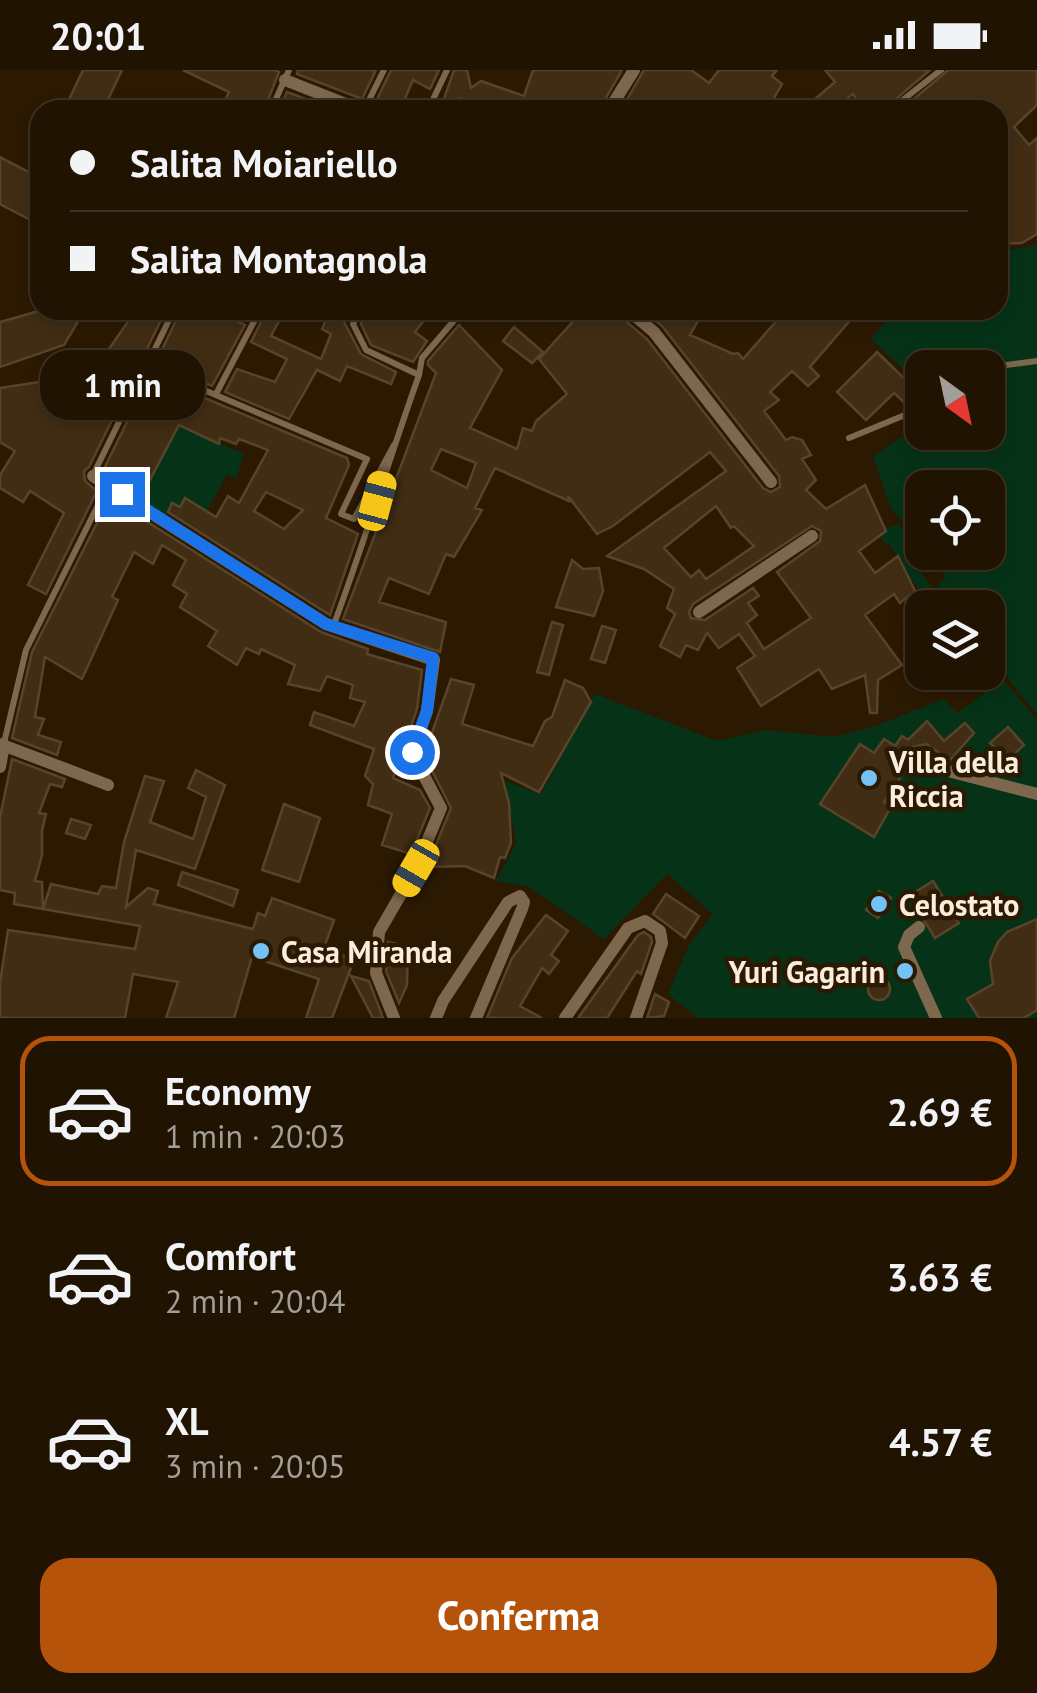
<!DOCTYPE html>
<html lang="it">
<meta charset="utf-8">
<style>
body{margin:0;font-family:"PT Sans",sans-serif;background:#291c0b;color:#f1f3f6;height:100vh;display:flex;flex-direction:column;font-size:38px;white-space:nowrap}
*{box-sizing:border-box;margin:0}
p{font-size:32px;color:#a29e99}
.icon{flex:none;width:55px;height:55px;fill:none;stroke:currentColor;stroke-width:2;stroke-linecap:round;stroke-linejoin:round}
.map{position:relative;height:948px;overflow:hidden}
.drawer{display:flex;flex-direction:column;background:#211301;flex:1}
.drawer>*{flex:none}
.banner{position:absolute;left:30px;top:30px;width:978px;height:220px;border-radius:30px;box-shadow:0 5px 15px #0003,0 0 0 2px #3e3223;display:grid;align-content:center;height:220px;padding:0 40px;background:#211301}
.needle{width:65px;rotate:147deg}
.buttons{position:absolute;left:905px;top:280px;display:grid;gap:20px}
.buttons a{display:grid;place-items:center;width:100px;height:100px;border-radius:20px;background:#211301;box-shadow:0 5px 15px #0003,0 0 0 2px #3e3223;font-size:50px}
.end{position:absolute;width:45px;height:45px;margin:-22px;border:12px solid #1a73e8;background:#fff;box-shadow:0 0 0 5px #fff}
.from{border-radius:50%}
.bubble{position:absolute;height:70px;border-radius:30px;background:#211301;box-shadow:0 5px 15px #0003,0 0 0 2px #3e3223;font-size:32px;font-weight:700;line-height:70px;text-align:center}
.car{position:absolute;width:30px;height:60px;margin:-30px -15px;border-radius:12px;box-shadow:0 0 8px 2px #0007;background:linear-gradient(#f5c518 24%,#345 0 40%,#f5c518 0 76%,#345 0 86%,#f5c518 0)}
.banner b{display:flex;align-items:center;gap:35px;height:95px;font-size:38px}
.banner b+b{border-top:2px solid #3e3223}
.banner i{width:25px;height:25px;background:#f1f3f6}
ul{padding:18px 0 0;list-style:none}
li{display:flex;align-items:center;gap:30px;height:150px;margin:0 20px 15px;padding:0 20px;border:5px solid transparent;border-radius:30px}
li div{flex:1}
li b{display:block;font-size:38px}
li em{font-style:normal;font-weight:700}
li.selected{border-color:#b45309}
li>.icon{width:90px;height:90px;stroke-width:1.5}
.cta{display:flex;gap:20px;margin-top:auto;padding:20px 40px}
.cta a{flex:1;height:115px;border-radius:30px;background:#b45309;color:#fff;font-size:40px;font-weight:700;line-height:115px;text-align:center}
.status{display:flex;justify-content:space-between;align-items:center;height:70px;padding:0 50px;background:#211301;direction:ltr}
.status svg{height:28px;fill:currentColor}
.map>svg:first-child{display:block}
.green{fill:#063317}
.building{fill:#402d13;stroke:#58442a;stroke-width:2.5;fill-rule:evenodd}
.lines{fill:none;stroke-linecap:round;stroke-linejoin:round}
.lane{stroke:#7e684d;stroke-width:6}
.street{stroke:#7e684d;stroke-width:12}
.route{stroke:#1a73e8;stroke-width:12}
.poi-dot{fill:#73c1f5;stroke:#2c1901;stroke-width:4}
.labels{text-anchor:middle;dominant-baseline:central;stroke-width:9;stroke-linejoin:round;paint-order:stroke}
.poi-label{font-size:30px;font-weight:bold;fill:#faedde;stroke:#2c1901;text-anchor:start}
</style>
<div class="status"><b>20:01</b><svg viewBox="0 0 49 12"><path d="M0 12V9h3v3zM5 12V6h3v6zM10 12V3h3v9zM15 12V0h3v12zM26 1h20v11H26zM47 4h2v5h-2z"/></svg></div>
<div class="map">
<svg width="1037" height="948" viewBox="0 0 1037 948">
<rect width="100%" height="100%" fill="#2c1901"/>
<!-- green -->
<g class="green">
<polygon points="1037,175 1037,645 988,583 988,538 949,537 936,518 945,507 928,483 988,482 988,418 922,418 922,474 891,439 873,386 922,354 922,362 988,362 988,298 922,298 922,313 919,314 871,269 885,252 874,240 998,240 998,182"/>
<polygon points="179,355 244,384 236,409 227,404 207,441 172,434 165,446 140,429"/>
<polygon points="899,453 917,481 912,488 944,537 934,537 904,501 890,474 885,475 880,462"/>
<polygon points="988,592 1037,650 1037,948 698,948 668,924 689,875 713,844 667,804 604,869 528,816 496,811 516,773 505,711 541,724 595,624 717,671 765,660 834,667 875,656 944,629 957,644 993,616 983,603 988,602"/>
</g>
<!-- building -->
<g class="building">
<polygon points="83,0 122,0 103,40 64,40"/>
<polygon points="183,0 275,0 279,2 264,40 220,40 229,22"/>
<polygon points="298,0 376,0 362,29 297,4"/>
<polygon points="391,0 439,0 430,19 413,10 400,40 372,40"/>
<polygon points="454,0 467,0 471,18 481,11 524,26 533,0 622,0 599,40 485,40 484,33 458,28 453,40 440,40"/>
<polygon points="644,0 691,0 709,13 719,0 777,0 772,6 782,14 767,40 621,40"/>
<polygon points="825,0 930,0 883,40 864,40 853,24 832,40 802,40 835,12"/>
<polygon points="948,0 1037,0 1037,35 1014,57 1029,75 1037,68 1037,164 1022,173 998,174 998,40 901,40"/>
<polygon points="287,22 334,40 279,40"/>
<polygon points="0,87 40,108 40,155 0,134"/>
<polygon points="42,240 85,240 64,275 0,297 0,252"/>
<polygon points="136,240 166,240 89,397 84,401 85,411 97,421 46,524 28,515 64,443 30,421 23,432 0,418 0,405 15,381 0,372 0,318 39,312 56,333 95,303 93,302"/>
<polygon points="181,240 225,240 223,244 245,255 212,316 156,292"/>
<polygon points="267,240 285,240 271,266 321,289 331,264 322,259 329,243 343,250 361,284 396,302 391,314 347,296 340,311 317,300 289,349 225,322 237,299 275,312 287,289 251,272"/>
<polygon points="366,240 432,240 415,262 427,271 413,292 371,275 361,254"/>
<path d="M569,240h49l4,8 25,21 116,149 8,4 9,-5 -1,-11 -117,-150 -19,-16h61l-14,25 43,19 5,-1 5,6 43,-49h73l-49,57 9,9 -11,10 -16,-15 -22,21 9,8 -15,11 22,29 6,-3 10,3 9,15 -9,4 14,21 -10,10 20,19 39,-24 21,46 -27,20 16,22 23,-17 17,35 -15,12 -6,-9 -29,21 37,50 -24,15 -1,33h-7l-5,-38 -33,14 -13,-20 -58,37 -24,-38 18,-12 -16,-22 -20,14 -12,-15 -9,17 -12,-5 -6,12 -20,-11 15,-32 -8,-6 7,-19 -30,-20 -37,-13 119,-85 -16,-19 -97,74 -16,8 -29,-38 1,5 -74,-33 -20,40 7,2 -28,47 -8,-3 -17,40 -40,-16 -10,24 67,20 -6,30 -97,-33 93,-246 -8,-8v-4l31,-36 43,45 -32,58 47,21 6,-21 9,3 4,-10 31,-27 -28,-35 38,-42zM441,379l35,14 -9,25 -36,-18zM716,436l15,22 3,-2 20,20 -48,33 -7,-9 -8,7 -27,-29zM812,456l9,5 -1,10 -43,31 34,46 -47,31 -17,-26 10,-8 -9,-12 11,-7 -6,-8 -48,32 -14,-2 -2,-6 4,-8z"/>
<polygon points="514,257 543,282 532,293 503,271"/>
<polygon points="877,282 920,324 907,335 894,323 866,350 837,322"/>
<path d="M150,305l197,83 2,7 -23,53 32,16 -28,81 -162,-103 4,-9 8,4 5,-9 31,19 12,-21 11,7 29,-53 -29,-11 -3,5 -16,-6 -1,6 -40,-19 -37,70 -17,-10h-7l-15,-14zM266,422l37,18 -19,19 -30,-18z"/>
<polygon points="111,425 116,432 321,562 368,579 367,584 422,600 417,639 393,708 420,720 430,738 411,784 382,775 392,744 368,735 373,714 365,706 374,679 310,655 314,642 354,656 365,632 350,628 353,615 327,606 320,621 288,614 295,595 261,579 259,584 246,578 237,595 208,576 217,561 180,537 187,524 173,515 186,490 162,475 153,494 134,482 112,527 118,530 82,609 45,587 35,647 44,649 38,665 61,672 57,685 12,668 32,582"/>
<polygon points="572,490 583,499 599,498 603,521 594,546 556,537"/>
<polygon points="552,552 563,555 549,605 537,602"/>
<polygon points="602,556 616,560 605,593 591,589"/>
<polygon points="451,609 474,615 462,654 533,676 545,651 552,647 565,610 583,618 591,632 539,722 501,703 509,733 511,773 505,788 500,787 494,808 465,796 427,797 451,738 424,685"/>
<polygon points="927,651 944,671 965,653 974,663 950,690 926,674 913,677 913,689 884,732 892,735 874,767 820,734 860,674 874,683 884,669 895,676 902,666 908,670"/>
<polygon points="1008,657 1024,675 1007,690 990,673"/>
<polygon points="12,689 65,709 62,717 50,714 39,743 46,744 42,761 42,785 35,811 42,812 43,839 14,834 15,823 0,820 0,747"/>
<polygon points="196,700 225,715 195,799 136,780 126,837 148,818 158,821 154,834 253,859 258,843 265,846 272,828 334,850 324,878 354,890 332,948 306,948 319,909 252,887 234,948 166,948 178,912 133,904 125,948 0,948 0,913 8,860 135,879 140,856 43,839 51,814 98,824 102,816 116,818 124,772 145,706 164,711 150,752 193,769 206,727 188,718"/>
<polygon points="284,734 320,748 299,812 262,800"/>
<polygon points="71,749 91,755 85,769 66,763"/>
<polygon points="182,802 238,820 233,836 178,815"/>
<polygon points="933,811 959,853 935,868 909,826"/>
<polygon points="879,821 891,828 878,848 866,840"/>
<polygon points="666,824 699,846 685,868 653,844"/>
<polygon points="546,845 568,861 551,885 559,891 549,904 542,898 520,936 542,948 487,948 512,888"/>
<polygon points="1037,849 1037,940 1024,948 979,948 967,929 993,914 990,891 998,872 1007,862"/>
<polygon points="644,862 651,867 652,872 641,904 637,901 607,948 578,948 638,865"/>
<polygon points="388,872 408,876 407,915 399,933 386,901"/>
<polygon points="351,906 369,911 383,948 373,948"/>
<circle cx="879" cy="919" r="11"/>
<polygon points="655,924 669,932 664,946 647,948"/>
</g>
<g class="lines">
<!-- lane -->
<g class="lane">
<polyline points="271,40 289,0"/>
<polyline points="364,40 384,0"/>
<polyline points="428,40 447,0"/>
<polyline points="890,40 941,0"/>
<polyline points="359,240 353,254 366,280 419,305"/>
<polyline points="147,296 367,389 341,444 354,449 394,375"/>
<polyline points="983,298 1037,291"/>
<polyline points="216,324 260,240"/>
<polyline points="849,368 922,338"/>
<polyline points="93,405 174,240"/>
<path d="M333,557c31,-83 56,-168 86,-252l3,-17 41,-48"/>
<polyline points="4,673 26,580 107,417"/>
</g>
<!-- street -->
<g class="street">
<polyline points="285,10 361,40"/>
<polyline points="609,40 634,0"/>
<polyline points="628,240 654,262 771,412"/>
<polyline points="93,406 108,416"/>
<polyline points="121,424 326,554 434,590 427,641 412,683 441,738 416,798 379,862 376,903 394,948"/>
<polyline points="699,542 812,466"/>
<polyline points="0,674 108,715"/>
<polyline points="921,683 948,701 1037,724"/>
<polyline points="0,697 4,675"/>
<polyline points="919,857 909,865 904,877 936,948"/>
<polyline points="436,948 443,931 508,832 520,826 524,832 522,839 476,948"/>
<polyline points="565,948 628,858 645,851 660,861 662,873 636,948"/>
</g>
</g>
<g class="lines">
<!-- route -->
<polyline class="route" points="122,424 326,554 433,588 427,641 412,682"/>
</g>
<!-- markers -->
<g class="poi-dot">
<circle cx="869" cy="708" r="10"/>
<circle cx="879" cy="834" r="10"/>
<circle cx="261" cy="881" r="10"/>
<circle cx="905" cy="901" r="10"/>
</g>
<g class="labels">
<!-- poi labels -->
<g class="poi-label">
<text x="889" y="691">Villa della<tspan x="889" dy="34">Riccia</tspan></text>
<text x="899" y="834">Celostato</text>
<text x="281" y="881">Casa Miranda</text>
<text x="885" y="901" text-anchor="end">Yuri Gagarin</text>
</g>
</g>
</svg>
<div class="buttons">
<a><svg class="needle" viewBox="-14 -14 28 28"><path d="M0-13l5 13h-10z" fill="#e53935"/><path d="M0 13l5-13h-10z" fill="#a29e99"/></svg></a>
<a><svg class="icon" aria-label="locate" viewBox="0 0 24 24"><circle cx="12" cy="12" r="6"/><path d="M12 2v4M12 18v4M2 12h4M18 12h4"/></svg></a>
<a><svg class="icon" aria-label="layers" viewBox="0 0 24 24"><path d="M12 4l9 5-9 5-9-5zM3 14l9 5 9-5"/></svg></a>
</div>
<i class="end from" style="left:412px;top:682px"></i>
<i class="end" style="left:122px;top:424px"></i>
<div class="bubble" style="left:40px;top:280px;width:165px">1 min</div>
<i class="car" style="left:377px;top:431px;rotate:15deg"></i>
<i class="car" style="left:416px;top:798px;rotate:210deg"></i>
<div class="banner">
<b><i class="from"></i>Salita Moiariello</b>
<b><i></i>Salita Montagnola</b>
</div>
</div>
<section class="drawer">
<ul>
<li class="selected"><svg class="icon" aria-label="car" viewBox="0 0 24 24"><path d="M5 17H2v-5l4-1 3-4h7l3 4 3 1v5h-3M9 17h6M6 11h13"/><circle cx="7" cy="17" r="2"/><circle cx="17" cy="17" r="2"/></svg><div><b>Economy</b><p>1 min · 20:03</p></div><em>2.69 €</em></li>
<li><svg class="icon" aria-label="car" viewBox="0 0 24 24"><path d="M5 17H2v-5l4-1 3-4h7l3 4 3 1v5h-3M9 17h6M6 11h13"/><circle cx="7" cy="17" r="2"/><circle cx="17" cy="17" r="2"/></svg><div><b>Comfort</b><p>2 min · 20:04</p></div><em>3.63 €</em></li>
<li><svg class="icon" aria-label="car" viewBox="0 0 24 24"><path d="M5 17H2v-5l4-1 3-4h7l3 4 3 1v5h-3M9 17h6M6 11h13"/><circle cx="7" cy="17" r="2"/><circle cx="17" cy="17" r="2"/></svg><div><b>XL</b><p>3 min · 20:05</p></div><em>4.57 €</em></li>
</ul>
<div class="cta"><a>Conferma</a></div>
</section>
